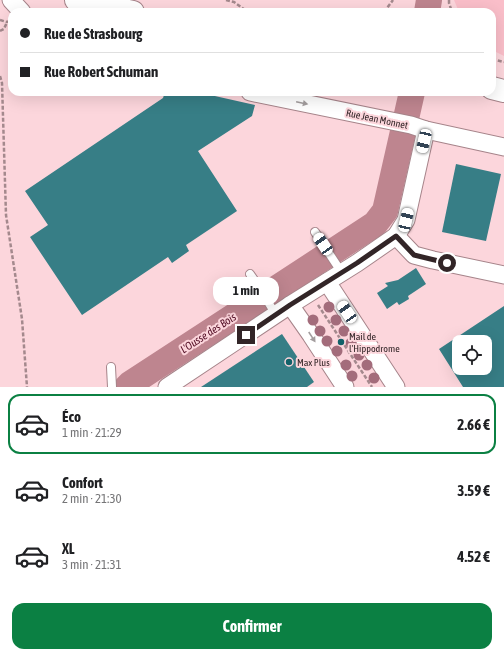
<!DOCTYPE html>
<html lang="fr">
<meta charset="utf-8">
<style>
body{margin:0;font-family:"Asap Condensed",sans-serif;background:#f2f2f2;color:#202124;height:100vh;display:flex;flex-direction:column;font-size:15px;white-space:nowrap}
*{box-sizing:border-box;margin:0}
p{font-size:13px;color:#757577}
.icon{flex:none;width:22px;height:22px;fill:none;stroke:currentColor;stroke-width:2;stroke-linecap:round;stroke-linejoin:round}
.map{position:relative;height:387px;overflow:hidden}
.sheet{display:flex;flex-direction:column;background:#fff;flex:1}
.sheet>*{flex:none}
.hud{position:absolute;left:8px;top:8px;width:488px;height:88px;border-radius:12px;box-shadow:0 4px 16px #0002;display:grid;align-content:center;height:88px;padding:0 12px;background:#fff}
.buttons{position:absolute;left:452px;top:335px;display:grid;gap:8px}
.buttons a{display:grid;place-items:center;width:40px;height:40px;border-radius:8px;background:#fff;box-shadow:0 4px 16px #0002;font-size:20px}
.end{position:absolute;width:18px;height:18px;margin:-9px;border:5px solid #322527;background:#fff;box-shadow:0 0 0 2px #fff}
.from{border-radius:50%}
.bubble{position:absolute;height:28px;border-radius:12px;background:#fff;box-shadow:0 4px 16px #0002;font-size:13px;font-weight:700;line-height:28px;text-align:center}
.car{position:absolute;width:12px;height:24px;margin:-12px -6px;border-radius:5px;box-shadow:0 0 3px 1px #0007;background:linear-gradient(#fff 24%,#345 0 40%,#fff 0 76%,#345 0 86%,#fff 0)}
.hud b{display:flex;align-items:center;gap:14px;height:38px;font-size:15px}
.hud b+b{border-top:1px solid #e0e0e0}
.hud i{width:10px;height:10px;background:#202124}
ul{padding:7px 0 0;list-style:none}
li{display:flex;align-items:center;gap:12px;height:60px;margin:0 8px 6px;padding:0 4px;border:2px solid transparent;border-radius:12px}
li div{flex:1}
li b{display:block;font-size:15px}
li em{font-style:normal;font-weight:700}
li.active{border-color:#0b8043}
li>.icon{width:36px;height:36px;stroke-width:1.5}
.button{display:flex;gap:8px;margin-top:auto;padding:8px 12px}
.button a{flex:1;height:46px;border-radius:12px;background:#0b8043;color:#fff;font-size:16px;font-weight:700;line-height:46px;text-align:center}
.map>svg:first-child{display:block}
.green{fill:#fabec9}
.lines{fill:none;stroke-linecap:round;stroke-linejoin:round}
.river{stroke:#be858f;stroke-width:26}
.building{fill:#377e86;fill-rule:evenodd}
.service-casing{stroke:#a6848a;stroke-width:10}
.minor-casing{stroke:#a6848a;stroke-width:19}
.primary-casing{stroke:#a6848a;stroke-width:24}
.path{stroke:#a4898d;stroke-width:2.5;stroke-dasharray:4 2;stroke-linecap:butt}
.service{stroke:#fff;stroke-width:8}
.minor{stroke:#fff;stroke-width:17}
.primary{stroke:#fff;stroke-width:22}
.tree{fill:#a36c7b}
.oneway{fill:#a39d9e}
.route{stroke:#322527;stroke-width:5}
.poi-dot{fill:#126169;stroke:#fcd6dc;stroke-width:1.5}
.labels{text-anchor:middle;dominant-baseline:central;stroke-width:4;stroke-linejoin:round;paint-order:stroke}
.street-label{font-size:10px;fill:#322527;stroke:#fcd6dc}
.poi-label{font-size:10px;fill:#322527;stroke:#fcd6dc;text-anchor:start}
.water-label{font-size:11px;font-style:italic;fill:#510c23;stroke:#fcd6dc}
</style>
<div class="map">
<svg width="504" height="387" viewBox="0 0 504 387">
<rect width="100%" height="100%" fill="#fcd6dc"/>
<!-- green -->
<polygon class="green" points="454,0 504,0 504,56 492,50 492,12 459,12"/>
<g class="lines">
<!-- river -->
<g class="river">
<polyline points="427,12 429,0"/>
<polyline points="127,387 130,384 375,224 385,211 412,92"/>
</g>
</g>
<!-- building -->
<g class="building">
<polygon points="165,92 197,92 255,105 252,116 198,151 237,211 186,245 189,251 172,263 168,257 82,315 30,237 48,225 25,191 163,98"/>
<polygon points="456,164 501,174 486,241 442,232"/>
<polygon points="416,268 426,284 408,296 409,299 399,305 397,302 387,309 377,293 388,286 385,283 398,280"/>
<path d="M504,306v81h-41l-24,-38zM459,342h26v26h-26z"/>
<polygon points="282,334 314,382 307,387 201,387"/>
</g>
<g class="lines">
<defs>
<g id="service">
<polyline points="315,232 342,273"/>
<polyline points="250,274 259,287 276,315"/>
<polyline points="111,367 112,387"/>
</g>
<g id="minor">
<polyline points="11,0 22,12"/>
<polyline points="250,92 411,125 426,130 504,147"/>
<polyline points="396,236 414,255 433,260 504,275"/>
<polyline points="327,282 396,387"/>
<polyline points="290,305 311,335 345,387"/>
<polyline points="167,387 290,305 357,263 396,236 406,220 426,130"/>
</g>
<g id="primary">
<polyline points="76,0 133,12"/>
<polyline points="492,88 504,91"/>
</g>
</defs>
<!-- service casing -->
<use href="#service" class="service-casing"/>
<!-- minor casing -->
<use href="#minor" class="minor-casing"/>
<!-- primary casing -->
<use href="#primary" class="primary-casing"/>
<!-- path -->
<g class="path">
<polyline points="226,0 234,2 248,12"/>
<polyline points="449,0 449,3 452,12"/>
<polyline points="384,12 393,0"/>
<polyline points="0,20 7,22 9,21"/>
<polyline points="0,31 4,29 7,22"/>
<polyline points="492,59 504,62"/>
<polyline points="0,76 2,83 6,215 22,319 27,387"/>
<polyline points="318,305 372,387"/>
</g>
<!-- service -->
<use href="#service" class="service"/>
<!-- minor -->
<use href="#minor" class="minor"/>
<!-- primary -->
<use href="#primary" class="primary"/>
</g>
<!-- trees -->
<g class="tree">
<circle cx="329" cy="307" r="5.5"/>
<circle cx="313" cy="320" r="5.5"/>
<circle cx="336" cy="320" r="5.5"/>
<circle cx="320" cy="331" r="5.5"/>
<circle cx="344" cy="331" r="5.5"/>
<circle cx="327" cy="341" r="5.5"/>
<circle cx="351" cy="343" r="5.5"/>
<circle cx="337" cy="351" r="5.5"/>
<circle cx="359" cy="355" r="5.5"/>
<circle cx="346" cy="365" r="5.5"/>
<circle cx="367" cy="365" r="5.5"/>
<circle cx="352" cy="376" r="5.5"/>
<circle cx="374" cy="378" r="5.5"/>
</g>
<!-- one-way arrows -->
<defs><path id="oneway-solid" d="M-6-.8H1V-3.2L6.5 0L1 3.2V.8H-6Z"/></defs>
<g class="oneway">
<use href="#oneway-solid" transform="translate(302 103) rotate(12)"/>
<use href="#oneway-solid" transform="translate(312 337) rotate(57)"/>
</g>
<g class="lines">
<!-- route -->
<polyline class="route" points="246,335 290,305 357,263 396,236 414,255 447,263"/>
</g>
<!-- markers -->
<g class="poi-dot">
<circle cx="341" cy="342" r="4"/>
<circle cx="289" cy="362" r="4"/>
</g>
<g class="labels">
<!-- street labels -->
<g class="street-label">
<text transform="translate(377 119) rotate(12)">Rue Jean Monnet</text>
</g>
<!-- poi labels -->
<g class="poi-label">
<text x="349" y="336">Mail de<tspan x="349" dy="12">l'Hippodrome</tspan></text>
<text x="297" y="362">Max Plus</text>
</g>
<!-- water labels -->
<g class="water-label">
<text transform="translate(208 333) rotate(-33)">L'Ousse des Bois</text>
</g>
</g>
</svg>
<div class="buttons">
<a><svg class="icon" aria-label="locate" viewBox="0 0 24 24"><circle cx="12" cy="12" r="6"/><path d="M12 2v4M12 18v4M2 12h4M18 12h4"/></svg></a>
</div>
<i class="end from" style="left:447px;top:263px"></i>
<i class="end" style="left:246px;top:335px"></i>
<div class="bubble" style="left:213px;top:277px;width:66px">1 min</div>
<i class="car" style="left:424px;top:141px;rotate:193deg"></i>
<i class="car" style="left:406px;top:220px;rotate:13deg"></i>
<i class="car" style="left:323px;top:244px;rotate:326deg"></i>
<i class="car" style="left:347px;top:312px;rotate:326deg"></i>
<div class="hud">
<b><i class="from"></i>Rue de Strasbourg</b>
<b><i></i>Rue Robert Schuman</b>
</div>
</div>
<section class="sheet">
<ul>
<li class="active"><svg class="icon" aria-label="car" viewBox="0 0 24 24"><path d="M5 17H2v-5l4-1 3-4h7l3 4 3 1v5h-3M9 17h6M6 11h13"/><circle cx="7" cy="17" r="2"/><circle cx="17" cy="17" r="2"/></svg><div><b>Éco</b><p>1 min · 21:29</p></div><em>2.66 €</em></li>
<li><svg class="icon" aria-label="car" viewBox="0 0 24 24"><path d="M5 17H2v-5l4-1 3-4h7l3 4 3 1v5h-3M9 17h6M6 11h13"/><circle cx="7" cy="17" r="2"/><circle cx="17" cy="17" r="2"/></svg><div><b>Confort</b><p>2 min · 21:30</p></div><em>3.59 €</em></li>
<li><svg class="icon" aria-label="car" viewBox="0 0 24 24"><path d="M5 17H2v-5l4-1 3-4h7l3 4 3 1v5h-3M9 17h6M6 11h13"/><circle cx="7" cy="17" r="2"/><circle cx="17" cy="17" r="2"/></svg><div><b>XL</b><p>3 min · 21:31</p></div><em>4.52 €</em></li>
</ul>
<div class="button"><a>Confirmer</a></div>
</section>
